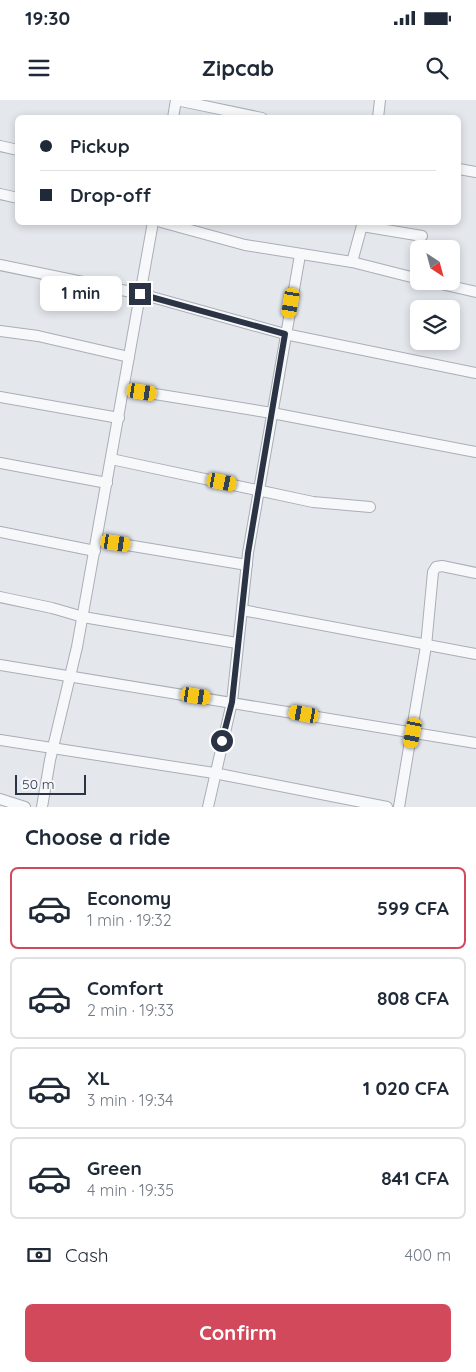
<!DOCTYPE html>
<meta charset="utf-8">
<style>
body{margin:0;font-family:Quicksand,sans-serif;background:#f6f6f7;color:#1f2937;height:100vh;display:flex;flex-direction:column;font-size:19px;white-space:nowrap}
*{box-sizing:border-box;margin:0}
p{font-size:16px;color:#747a83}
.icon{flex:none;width:28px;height:28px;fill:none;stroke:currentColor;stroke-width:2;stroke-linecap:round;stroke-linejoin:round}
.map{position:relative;height:707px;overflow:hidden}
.sheet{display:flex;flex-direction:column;background:#fff;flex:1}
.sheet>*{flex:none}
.hud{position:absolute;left:15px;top:15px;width:446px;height:110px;border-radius:8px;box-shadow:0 2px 8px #0003;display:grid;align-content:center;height:110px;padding:0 25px;background:#fff}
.needle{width:32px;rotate:144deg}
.tools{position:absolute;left:410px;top:140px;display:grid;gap:10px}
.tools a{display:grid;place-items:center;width:50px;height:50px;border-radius:8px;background:#fff;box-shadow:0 2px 8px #0003;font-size:25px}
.scale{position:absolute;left:15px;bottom:12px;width:71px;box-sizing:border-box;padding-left:5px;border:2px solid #2b3445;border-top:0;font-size:14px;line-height:18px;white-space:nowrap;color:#2b3445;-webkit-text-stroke:4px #f4f6f9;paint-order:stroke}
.end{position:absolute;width:22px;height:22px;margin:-11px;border:6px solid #2b3445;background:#fff;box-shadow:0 0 0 2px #fff}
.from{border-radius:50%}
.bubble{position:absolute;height:35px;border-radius:8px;background:#fff;box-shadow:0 2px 8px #0003;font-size:16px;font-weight:700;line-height:35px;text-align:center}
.car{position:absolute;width:15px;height:30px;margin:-15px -8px;border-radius:6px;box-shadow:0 0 4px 1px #0007;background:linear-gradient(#f5c518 24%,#345 0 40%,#f5c518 0 76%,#345 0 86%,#f5c518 0)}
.hud b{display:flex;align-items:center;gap:18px;height:48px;font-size:19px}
.hud b+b{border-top:1px solid #e0e1e3}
.hud i{width:12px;height:12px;background:#1f2937}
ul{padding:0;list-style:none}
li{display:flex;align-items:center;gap:15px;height:82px;margin:0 10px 8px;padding:0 15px;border:2px solid #e0e1e3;border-radius:8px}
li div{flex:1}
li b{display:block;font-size:19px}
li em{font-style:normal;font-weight:700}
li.active{border-color:#d1495b}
li>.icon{width:45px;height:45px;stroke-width:1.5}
h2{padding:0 25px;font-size:22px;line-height:60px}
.pay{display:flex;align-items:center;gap:12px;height:55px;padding:0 25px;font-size:19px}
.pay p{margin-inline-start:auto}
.button{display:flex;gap:10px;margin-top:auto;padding:10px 25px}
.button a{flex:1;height:58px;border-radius:8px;background:#d1495b;color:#fff;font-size:20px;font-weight:700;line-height:58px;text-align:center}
.status{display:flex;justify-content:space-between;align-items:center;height:35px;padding:0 25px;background:#fff;direction:ltr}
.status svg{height:14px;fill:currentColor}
header{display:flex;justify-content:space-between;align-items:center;height:65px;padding:0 25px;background:#fff;font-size:22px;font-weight:700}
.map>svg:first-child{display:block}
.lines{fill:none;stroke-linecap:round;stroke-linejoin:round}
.minor-casing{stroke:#a9aeb7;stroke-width:12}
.minor{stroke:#f7f8fa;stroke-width:10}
.route{stroke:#2b3445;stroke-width:6}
</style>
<div class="status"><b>19:30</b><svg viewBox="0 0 49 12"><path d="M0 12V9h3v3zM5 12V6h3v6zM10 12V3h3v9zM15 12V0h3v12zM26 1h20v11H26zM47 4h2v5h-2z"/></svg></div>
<header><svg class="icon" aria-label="menu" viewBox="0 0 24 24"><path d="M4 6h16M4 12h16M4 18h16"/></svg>Zipcab<svg class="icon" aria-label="search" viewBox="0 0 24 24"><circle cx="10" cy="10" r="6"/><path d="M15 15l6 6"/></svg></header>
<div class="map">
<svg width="476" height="707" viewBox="0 0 476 707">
<rect width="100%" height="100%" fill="#e4e7ec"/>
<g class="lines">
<defs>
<g id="minor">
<polyline points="176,0 262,18"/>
<polyline points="173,18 176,0"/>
<polyline points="378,18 380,0"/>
<polyline points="0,46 18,50"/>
<polyline points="459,69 476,72"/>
<polyline points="0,94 18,98"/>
<polyline points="161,122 245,145 352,162 419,179"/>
<polyline points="362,126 422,136"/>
<polyline points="352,162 363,122"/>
<polyline points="0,165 141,194 285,234 476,273"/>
<polyline points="428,181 476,192"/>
<polyline points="0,231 38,236 129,257"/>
<polyline points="124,289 272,313 476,352"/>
<polyline points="0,297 119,318"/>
<polyline points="111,359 313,402 370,407"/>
<polyline points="0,363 107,383"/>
<polyline points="0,432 95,451"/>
<polyline points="97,440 247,465"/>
<polyline points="0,497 52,508 83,517 237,543"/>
<polyline points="242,510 476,554"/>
<polyline points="0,565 476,643"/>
<polyline points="0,640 214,673 387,707"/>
<polyline points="0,699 25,707"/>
<polyline points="42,707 50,660 77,547 153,122"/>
<polyline points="208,707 232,602 248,453 300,155"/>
<polyline points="399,707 426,546 433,472 436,467 442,466 476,473"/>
</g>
</defs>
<!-- minor casing -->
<use href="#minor" class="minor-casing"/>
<!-- minor -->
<use href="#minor" class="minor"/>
</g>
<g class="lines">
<!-- route -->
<polyline class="route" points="140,194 285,234 248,453 232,602 222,641"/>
</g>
</svg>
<div class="tools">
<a><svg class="needle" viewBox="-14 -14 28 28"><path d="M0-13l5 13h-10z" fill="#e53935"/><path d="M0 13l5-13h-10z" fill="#747a83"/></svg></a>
<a><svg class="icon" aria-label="layers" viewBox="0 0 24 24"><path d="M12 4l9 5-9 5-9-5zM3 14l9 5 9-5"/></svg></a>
</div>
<div class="scale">50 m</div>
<i class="end from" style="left:222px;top:641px"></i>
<i class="end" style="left:140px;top:194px"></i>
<div class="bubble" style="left:40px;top:176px;width:82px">1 min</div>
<i class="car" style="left:291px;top:203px;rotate:190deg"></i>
<i class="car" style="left:142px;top:292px;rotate:99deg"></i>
<i class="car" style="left:222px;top:382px;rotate:101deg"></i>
<i class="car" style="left:116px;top:443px;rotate:99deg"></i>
<i class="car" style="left:196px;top:596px;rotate:99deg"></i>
<i class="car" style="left:304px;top:614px;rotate:280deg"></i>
<i class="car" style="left:413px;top:633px;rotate:191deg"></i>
<div class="hud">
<b><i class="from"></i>Pickup</b>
<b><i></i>Drop-off</b>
</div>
</div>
<section class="sheet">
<h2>Choose a ride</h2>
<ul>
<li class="active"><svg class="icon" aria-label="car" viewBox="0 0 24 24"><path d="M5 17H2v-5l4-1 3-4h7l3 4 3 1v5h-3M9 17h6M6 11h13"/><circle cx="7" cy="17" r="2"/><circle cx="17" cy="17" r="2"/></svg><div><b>Economy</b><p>1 min · 19:32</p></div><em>599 CFA</em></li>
<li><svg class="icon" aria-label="car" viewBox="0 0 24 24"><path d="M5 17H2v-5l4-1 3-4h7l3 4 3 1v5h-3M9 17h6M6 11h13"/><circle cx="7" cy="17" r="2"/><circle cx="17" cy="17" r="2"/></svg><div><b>Comfort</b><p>2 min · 19:33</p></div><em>808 CFA</em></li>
<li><svg class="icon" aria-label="car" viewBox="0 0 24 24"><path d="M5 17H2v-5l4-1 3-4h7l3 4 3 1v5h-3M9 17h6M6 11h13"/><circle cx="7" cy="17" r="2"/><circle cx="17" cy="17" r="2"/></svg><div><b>XL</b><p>3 min · 19:34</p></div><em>1 020 CFA</em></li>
<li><svg class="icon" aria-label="car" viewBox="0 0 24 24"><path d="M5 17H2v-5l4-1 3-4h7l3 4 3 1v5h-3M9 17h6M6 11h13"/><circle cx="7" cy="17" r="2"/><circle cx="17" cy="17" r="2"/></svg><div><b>Green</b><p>4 min · 19:35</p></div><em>841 CFA</em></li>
</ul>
<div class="pay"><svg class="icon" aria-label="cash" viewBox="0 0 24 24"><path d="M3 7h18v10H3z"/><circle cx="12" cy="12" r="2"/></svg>Cash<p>400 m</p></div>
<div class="button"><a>Confirm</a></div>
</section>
